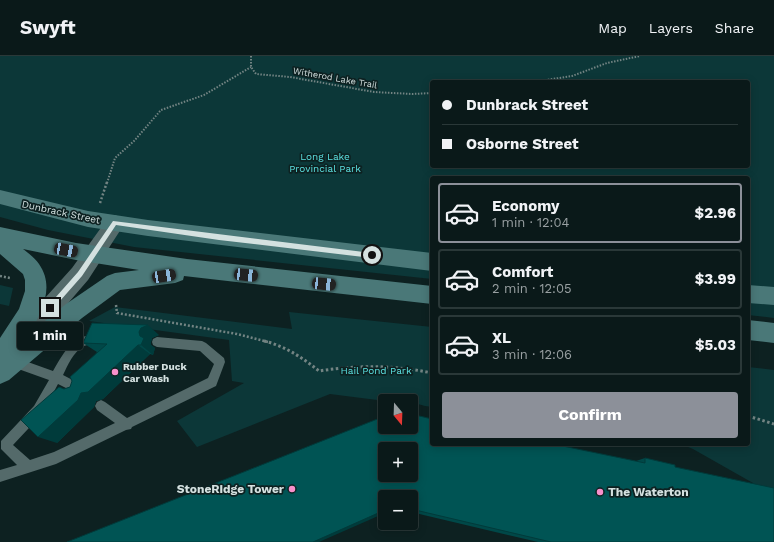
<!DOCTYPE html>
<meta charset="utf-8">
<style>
body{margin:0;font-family:"Work Sans",sans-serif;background:#182626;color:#f1f3f6;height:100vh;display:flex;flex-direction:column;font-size:15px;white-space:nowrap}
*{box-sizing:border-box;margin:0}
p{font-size:13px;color:#99a0a2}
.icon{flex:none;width:22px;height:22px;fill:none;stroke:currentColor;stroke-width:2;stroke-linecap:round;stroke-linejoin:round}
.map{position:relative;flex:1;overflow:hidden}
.drawer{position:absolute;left:430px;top:120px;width:320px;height:270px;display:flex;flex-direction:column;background:#0a1919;border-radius:4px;box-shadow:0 2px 10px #0003,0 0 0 1px #2a3838}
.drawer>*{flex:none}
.hud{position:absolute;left:430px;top:24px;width:320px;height:88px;border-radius:4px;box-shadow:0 2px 10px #0003,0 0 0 1px #2a3838;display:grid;align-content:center;height:88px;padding:0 12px;background:#0a1919}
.needle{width:26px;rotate:161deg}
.controls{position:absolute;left:378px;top:338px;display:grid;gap:8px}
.controls a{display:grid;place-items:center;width:40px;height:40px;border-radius:4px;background:#0a1919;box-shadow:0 2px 10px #0003,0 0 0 1px #2a3838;font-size:20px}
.end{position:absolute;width:18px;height:18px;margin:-9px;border:5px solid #d4e1e0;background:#111;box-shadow:0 0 0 2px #111}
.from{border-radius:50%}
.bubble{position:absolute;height:28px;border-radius:4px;background:#0a1919;box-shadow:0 2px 10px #0003,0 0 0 1px #2a3838;font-size:13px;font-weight:700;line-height:28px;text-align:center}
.car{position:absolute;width:12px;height:24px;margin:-12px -6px;border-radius:5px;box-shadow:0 0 3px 1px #0007;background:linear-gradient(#222 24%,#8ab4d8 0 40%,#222 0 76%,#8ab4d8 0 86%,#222 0)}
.hud b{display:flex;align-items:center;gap:14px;height:38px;font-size:15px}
.hud b+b{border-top:1px solid #2a3838}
.hud i{width:10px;height:10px;background:#f1f3f6}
ul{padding:7px 0 0;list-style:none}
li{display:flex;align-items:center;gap:12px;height:60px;margin:0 8px 6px;padding:0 4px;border:2px solid #2a3838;border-radius:4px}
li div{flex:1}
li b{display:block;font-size:15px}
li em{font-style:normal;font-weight:700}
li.current{border-color:#8c9099}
li>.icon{width:36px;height:36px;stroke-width:1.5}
.primary-button{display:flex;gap:8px;margin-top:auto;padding:8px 12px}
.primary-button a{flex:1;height:46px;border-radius:4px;background:#8c9099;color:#fff;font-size:16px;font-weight:700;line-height:46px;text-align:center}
header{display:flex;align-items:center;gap:24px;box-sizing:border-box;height:56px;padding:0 20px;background:#0a1919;border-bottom:1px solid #2a3838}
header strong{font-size:19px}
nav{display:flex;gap:22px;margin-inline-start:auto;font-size:14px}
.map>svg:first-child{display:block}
.green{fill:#0c3738;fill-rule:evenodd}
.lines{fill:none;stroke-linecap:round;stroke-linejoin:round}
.path-far2{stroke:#738483;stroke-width:2;stroke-dasharray:1.5 1.5;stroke-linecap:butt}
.path-far1{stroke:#738483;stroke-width:2.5;stroke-dasharray:2 2;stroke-linecap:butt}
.path{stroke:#738483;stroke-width:3;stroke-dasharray:2.5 2.5;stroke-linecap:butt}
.service{fill:#546a6a;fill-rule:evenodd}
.tertiary{fill:#546a6a;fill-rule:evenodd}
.secondary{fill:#4a7878;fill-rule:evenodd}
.wall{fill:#004848}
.shaded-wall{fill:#003b3b}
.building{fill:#005454;stroke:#003b3b;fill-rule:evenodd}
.route{fill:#d4e1e0}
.poi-dot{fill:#f890cb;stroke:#0d2121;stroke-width:1.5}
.labels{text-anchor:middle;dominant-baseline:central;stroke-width:3.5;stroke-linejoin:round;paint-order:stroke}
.far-street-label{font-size:9px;fill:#d4e1e0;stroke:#0d2121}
.park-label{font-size:10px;fill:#5ce2e2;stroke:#0d2121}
.street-label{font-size:10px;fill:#d4e1e0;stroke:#0d2121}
.poi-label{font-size:10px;font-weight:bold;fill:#d4e1e0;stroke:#0d2121;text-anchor:start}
.near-poi-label{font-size:12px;font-weight:bold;fill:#d4e1e0;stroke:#0d2121;text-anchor:end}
</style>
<header>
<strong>Swyft</strong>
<nav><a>Map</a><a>Layers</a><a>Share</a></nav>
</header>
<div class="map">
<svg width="774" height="486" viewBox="0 0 774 486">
<rect width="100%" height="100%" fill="#0d2121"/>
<!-- green -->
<g class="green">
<path d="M0,0h774v262l-26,-3v-137h-316v101l-298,-32 -86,-17 -48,-13zM432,26h316v84h-316z"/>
<polygon points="0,229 13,232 9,250 0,248"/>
<path d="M115,251l177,22 -3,-17 143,15v79c-7,2 -14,-4 -21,-2v-3h-26l-55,-7 -133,53 -20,-26 67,-38 -12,-2 -3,-41 -140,-19z"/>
<polygon points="748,311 774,314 774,439 693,393 681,388 748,388"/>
</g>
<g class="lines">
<!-- path-far2 -->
<g class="path-far2">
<polyline points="251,0 251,11 256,18 290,21 374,36 412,38 432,37"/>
<polyline points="533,26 572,20 607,7 640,0"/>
<polyline points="107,127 115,102 134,85 161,54 204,39 251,11"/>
</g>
<!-- path-far1 -->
<g class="path-far1">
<polyline points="100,147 107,126"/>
<polyline points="0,220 10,222"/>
<polyline points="116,249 117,257 237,278 268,286"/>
</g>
<!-- path -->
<g class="path">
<path d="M264,285c21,5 39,17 55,30 38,-6 75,-6 113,2"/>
<polyline points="748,360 774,368"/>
</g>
<!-- service -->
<path class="service" d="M96,277l4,2 1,3 -1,3c-5,2 -11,3 -16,5 -11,6 -16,19 -21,29l21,11 2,4 -2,4 -4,1 -22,-11 -16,30 -29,31 17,15 24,-8 61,-29 -18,-13 -2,-4 2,-4 4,-2 4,2 22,16 81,-40 6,-14 -14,-13 -43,-4 -4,-2 -1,-3 1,-3 4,-2 45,4 4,2 18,15 1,4 -9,24 -84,41 -1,2 -5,1 -70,34 -56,18v-12l17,-5 -16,-16v-8l33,-35 15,-26 -39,-14 -1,-4 1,-4 4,-1 39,14c13,-22 17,-32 43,-38z"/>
<!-- tertiary -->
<polygon class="tertiary" points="115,159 122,162 125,167 88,224 8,317 0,320 0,292 72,212 108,162"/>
<!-- secondary -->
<g class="secondary">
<polygon points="0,134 88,155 148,164 432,197 432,215 148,180 88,171 0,148"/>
<path d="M0,171l76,16 111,16 245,27v18l-248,-28 -1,4 -8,3 -55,7 -38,28 -73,62 -9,4v-46l19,-29 6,-18v-11l-2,-6 -23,-20zM23,193l53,11 63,10 -24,3 -8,3 -41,28 -36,29c12,-22 25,-46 9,-69 -4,-6 -11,-11 -16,-15z"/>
<polygon points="748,229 774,231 774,249 748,247"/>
<polygon points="748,264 774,267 774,287 748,284"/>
</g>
</g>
<!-- wall -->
<g class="wall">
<polygon points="159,279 152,282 151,286 151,289 155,292 153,299 150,298 103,343 96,345 94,351 57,387 64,333 70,331 97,296 83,287"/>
<polygon points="645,402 675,411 774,486 538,486 411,456 411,441 67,486 636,405"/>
</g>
<!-- shaded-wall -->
<g class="shaded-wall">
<polygon points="148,269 159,279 152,282 151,286 151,289 155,292 153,299 141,289 139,276 141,272"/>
<polygon points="138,289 150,298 103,343 96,345 94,351 57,387 38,381 81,337"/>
<polygon points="385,454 385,457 319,486 313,486"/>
</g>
<!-- building -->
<g class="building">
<polygon points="92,267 148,269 141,272 139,276 140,280 144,282 141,289 138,289 88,336 81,337 78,344 38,381 21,364 59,331 64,333 70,331 72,325 70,321 107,288 83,287"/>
<path d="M411,358l21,5v25h121l92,19v-5l30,7v2l99,21v54h-223l-140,-33v-12h-26v13l-72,32h-246l318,-126v11h26zM385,393h26v26h-26z"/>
</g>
<!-- route -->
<polygon class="route" points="113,165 372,197 375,199 372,202 219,184 116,169 82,220 52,254 48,254 48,250 78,216"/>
<!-- markers -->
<g class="poi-dot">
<circle cx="115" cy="316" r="4"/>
<circle cx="292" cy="433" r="4"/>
<circle cx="600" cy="436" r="4"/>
</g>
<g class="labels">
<!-- far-street labels -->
<g class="far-street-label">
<text transform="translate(335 22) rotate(10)">Witherod Lake Trail</text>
</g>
<!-- park labels -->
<g class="park-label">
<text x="325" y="100">Long Lake<tspan x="325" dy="12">Provincial Park</tspan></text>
<text x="376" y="314">Hail Pond Park</text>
</g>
<!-- street labels -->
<g class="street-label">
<text transform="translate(61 156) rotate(12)">Dunbrack Street</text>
</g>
<!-- poi labels -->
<g class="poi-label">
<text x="123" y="310">Rubber Duck<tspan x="123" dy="12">Car Wash</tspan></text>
</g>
<!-- near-poi labels -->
<g class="near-poi-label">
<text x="284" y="433">StoneRidge Tower</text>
<text x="608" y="436" text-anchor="start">The Waterton</text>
</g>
</g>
</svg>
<div class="controls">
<a><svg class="needle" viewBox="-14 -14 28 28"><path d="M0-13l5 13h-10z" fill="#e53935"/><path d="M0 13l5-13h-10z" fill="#99a0a2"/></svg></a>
<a>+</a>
<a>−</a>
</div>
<i class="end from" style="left:372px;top:199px"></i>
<i class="end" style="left:50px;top:252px"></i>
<div class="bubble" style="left:17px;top:266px;width:66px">1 min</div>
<i class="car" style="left:66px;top:194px;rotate:101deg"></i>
<i class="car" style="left:246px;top:219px;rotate:96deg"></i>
<i class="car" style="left:164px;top:220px;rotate:81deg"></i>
<i class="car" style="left:324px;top:228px;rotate:96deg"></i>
<div class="hud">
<b><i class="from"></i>Dunbrack Street</b>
<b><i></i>Osborne Street</b>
</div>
<section class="drawer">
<ul>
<li class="current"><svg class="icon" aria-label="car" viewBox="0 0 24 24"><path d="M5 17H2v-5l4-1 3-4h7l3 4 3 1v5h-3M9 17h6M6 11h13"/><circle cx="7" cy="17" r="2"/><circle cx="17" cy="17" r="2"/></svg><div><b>Economy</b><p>1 min · 12:04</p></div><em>$2.96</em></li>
<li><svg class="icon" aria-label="car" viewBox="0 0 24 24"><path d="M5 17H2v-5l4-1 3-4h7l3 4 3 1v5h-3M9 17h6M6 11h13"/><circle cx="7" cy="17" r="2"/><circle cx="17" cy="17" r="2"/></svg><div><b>Comfort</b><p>2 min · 12:05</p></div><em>$3.99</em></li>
<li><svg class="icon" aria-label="car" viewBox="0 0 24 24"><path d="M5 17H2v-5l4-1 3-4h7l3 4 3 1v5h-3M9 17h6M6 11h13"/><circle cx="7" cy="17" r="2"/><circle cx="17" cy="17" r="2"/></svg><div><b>XL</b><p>3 min · 12:06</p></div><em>$5.03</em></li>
</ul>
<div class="primary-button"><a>Confirm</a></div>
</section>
</div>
